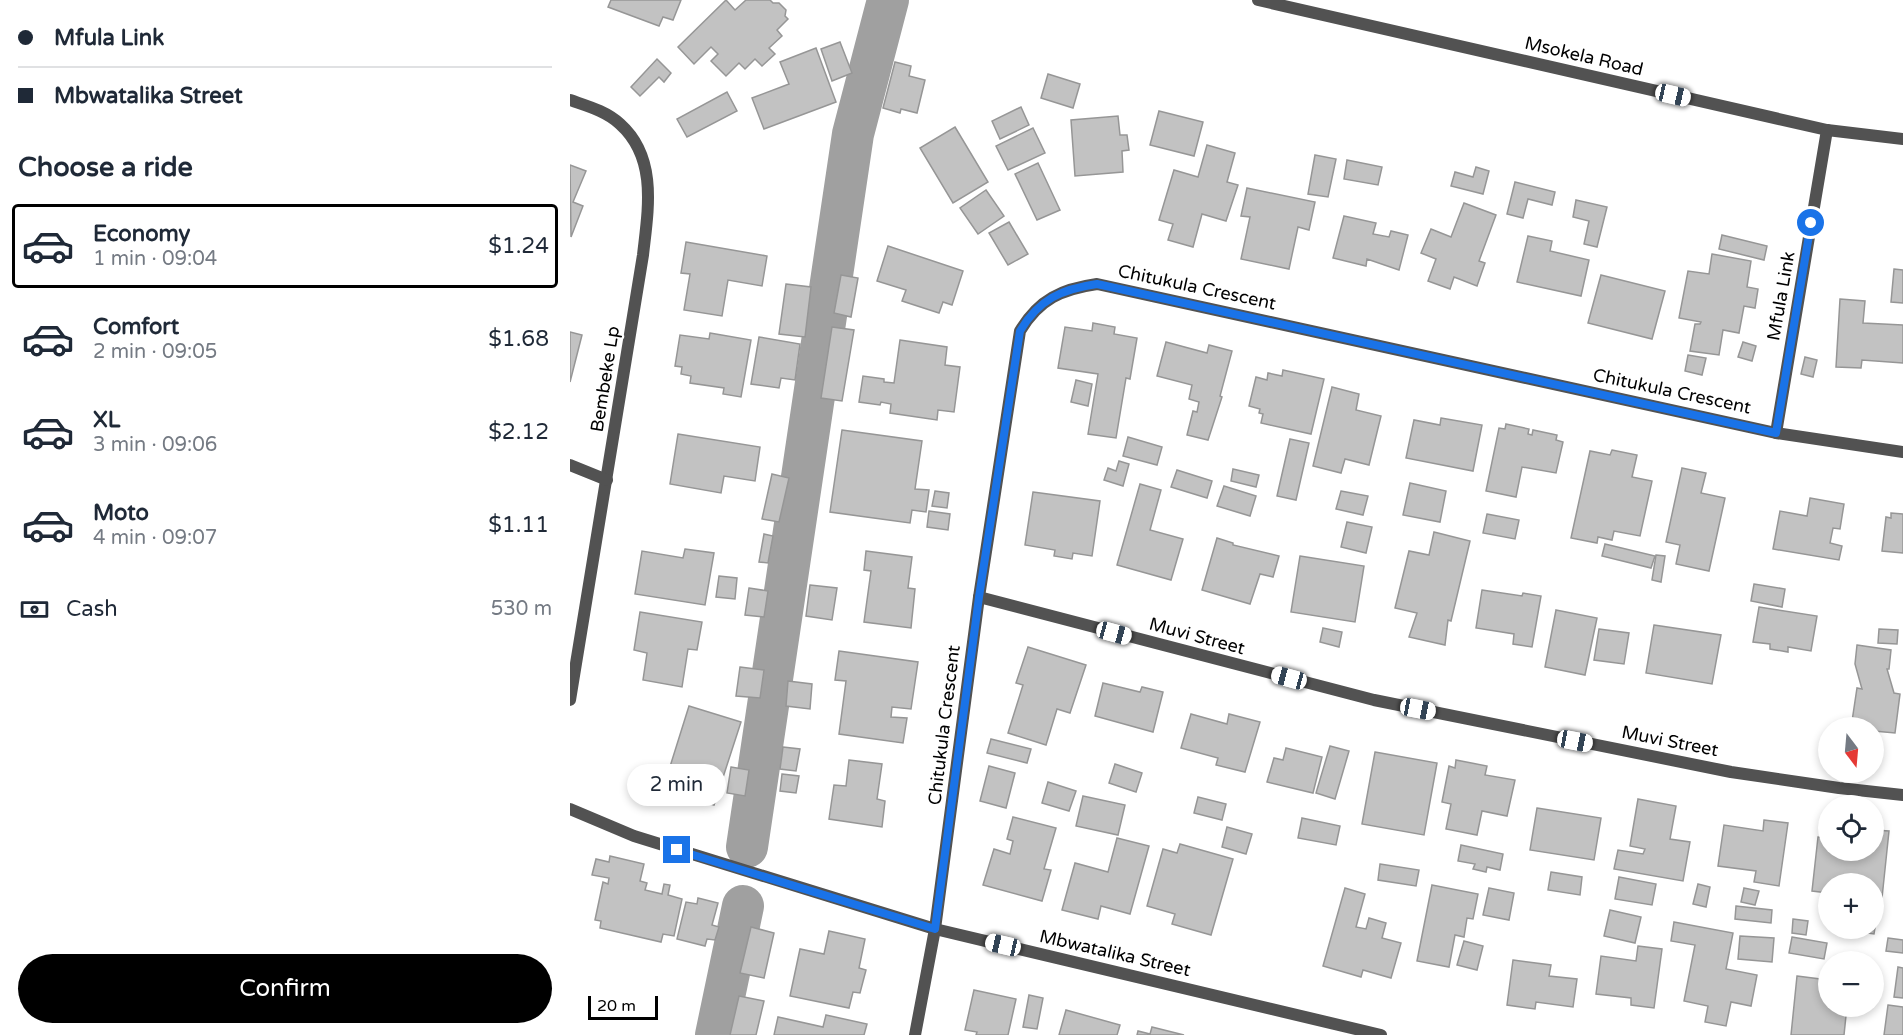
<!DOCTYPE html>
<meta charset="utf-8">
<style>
body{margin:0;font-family:"Varela Round",sans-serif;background:#f6f6f7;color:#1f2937;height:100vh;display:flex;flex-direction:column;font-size:22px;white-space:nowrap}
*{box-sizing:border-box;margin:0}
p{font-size:20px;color:#747a83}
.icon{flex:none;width:33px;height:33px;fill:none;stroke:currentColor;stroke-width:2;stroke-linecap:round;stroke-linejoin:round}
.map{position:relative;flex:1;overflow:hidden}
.details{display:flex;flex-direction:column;background:#fff;width:570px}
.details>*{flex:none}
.banner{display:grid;align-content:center;height:132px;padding:0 18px;background:#fff}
.needle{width:39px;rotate:164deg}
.controls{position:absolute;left:1248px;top:717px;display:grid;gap:12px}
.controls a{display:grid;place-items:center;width:66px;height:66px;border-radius:50%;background:#fff;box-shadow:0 3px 9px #0003;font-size:30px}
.scale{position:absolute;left:18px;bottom:15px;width:70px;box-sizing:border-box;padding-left:6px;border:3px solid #000;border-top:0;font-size:16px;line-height:21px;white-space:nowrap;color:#000;-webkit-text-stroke:4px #fff;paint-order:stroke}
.end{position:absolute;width:27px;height:27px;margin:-14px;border:8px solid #1a73e8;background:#fff;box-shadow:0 0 0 3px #fff}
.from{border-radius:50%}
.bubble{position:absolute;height:42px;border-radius:21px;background:#fff;box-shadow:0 3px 9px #0003;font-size:20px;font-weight:600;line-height:42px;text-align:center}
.car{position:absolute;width:18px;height:36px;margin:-18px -9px;border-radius:8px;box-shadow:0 0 4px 2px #0007;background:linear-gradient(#fff 24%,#345 0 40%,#fff 0 76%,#345 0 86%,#fff 0)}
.banner b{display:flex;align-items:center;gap:21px;height:57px;font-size:22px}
.banner b+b{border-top:2px solid #e0e1e3}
.banner i{width:15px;height:15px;background:#1f2937}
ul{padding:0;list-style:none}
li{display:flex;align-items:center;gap:18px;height:84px;margin:0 12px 9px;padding:0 6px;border:3px solid transparent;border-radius:6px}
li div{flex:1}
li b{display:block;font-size:22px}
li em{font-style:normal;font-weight:600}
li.active{border-color:#000}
li>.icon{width:54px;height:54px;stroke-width:1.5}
h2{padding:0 18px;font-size:27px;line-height:72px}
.pay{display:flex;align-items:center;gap:15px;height:66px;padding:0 18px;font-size:22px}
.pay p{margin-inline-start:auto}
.cta{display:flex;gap:12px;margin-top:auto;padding:12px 18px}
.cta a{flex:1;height:69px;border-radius:36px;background:#000;color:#fff;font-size:24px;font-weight:600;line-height:69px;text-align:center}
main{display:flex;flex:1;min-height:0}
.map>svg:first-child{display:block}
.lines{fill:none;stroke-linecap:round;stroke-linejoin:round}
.river{stroke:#a0a0a0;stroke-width:42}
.building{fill:#c2c2c2;stroke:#969696;stroke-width:1.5}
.minor{stroke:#525252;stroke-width:12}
.route{stroke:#1a73e8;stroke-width:8}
.labels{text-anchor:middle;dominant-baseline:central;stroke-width:4.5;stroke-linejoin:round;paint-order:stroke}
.street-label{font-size:18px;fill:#000;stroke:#fff}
</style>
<main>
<section class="details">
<div class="banner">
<b><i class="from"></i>Mfula Link</b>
<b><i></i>Mbwatalika Street</b>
</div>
<h2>Choose a ride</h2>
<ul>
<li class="active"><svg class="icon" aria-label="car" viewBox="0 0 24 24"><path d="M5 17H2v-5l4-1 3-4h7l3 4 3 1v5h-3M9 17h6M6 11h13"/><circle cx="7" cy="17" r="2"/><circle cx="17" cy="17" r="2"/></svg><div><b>Economy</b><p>1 min · 09:04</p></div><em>$1.24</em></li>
<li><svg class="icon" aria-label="car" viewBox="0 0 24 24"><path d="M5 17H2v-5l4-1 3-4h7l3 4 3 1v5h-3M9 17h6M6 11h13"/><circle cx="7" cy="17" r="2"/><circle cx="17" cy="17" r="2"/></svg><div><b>Comfort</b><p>2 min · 09:05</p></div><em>$1.68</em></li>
<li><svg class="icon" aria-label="car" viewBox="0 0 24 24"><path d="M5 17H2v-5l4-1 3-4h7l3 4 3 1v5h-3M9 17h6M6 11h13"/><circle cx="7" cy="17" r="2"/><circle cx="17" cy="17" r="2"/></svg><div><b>XL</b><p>3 min · 09:06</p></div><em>$2.12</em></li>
<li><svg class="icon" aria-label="car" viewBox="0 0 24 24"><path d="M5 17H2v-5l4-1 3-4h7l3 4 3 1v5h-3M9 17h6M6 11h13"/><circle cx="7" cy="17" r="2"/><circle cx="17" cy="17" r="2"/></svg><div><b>Moto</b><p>4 min · 09:07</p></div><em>$1.11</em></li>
</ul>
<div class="pay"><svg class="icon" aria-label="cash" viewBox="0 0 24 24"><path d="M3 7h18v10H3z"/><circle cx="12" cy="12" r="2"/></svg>Cash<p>530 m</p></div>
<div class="cta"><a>Confirm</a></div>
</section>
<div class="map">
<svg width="1333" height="1035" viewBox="0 0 1333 1035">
<rect width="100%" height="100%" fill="#fff"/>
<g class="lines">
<!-- river -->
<g class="river">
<polyline points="177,847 283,134 318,0"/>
<polyline points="146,1035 173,906"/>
</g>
</g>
<!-- building -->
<g class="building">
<polygon points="41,0 111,0 103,20 93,17 89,26 38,7"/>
<polygon points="156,0 165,10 176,0 200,0 203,3 209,3 216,10 215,16 218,19 207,30 212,36 199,48 205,54 192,66 185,59 175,69 169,63 156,76 141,61 148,54 141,47 124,64 108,47"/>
<polygon points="270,42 282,73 262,81 251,49"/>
<polygon points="246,48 266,102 194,129 182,98 219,84 210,62"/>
<polygon points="87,59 101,73 94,82 89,77 70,96 61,87"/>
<polygon points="325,62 341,66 339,76 355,80 347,113 331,109 330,113 313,108"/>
<polygon points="478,74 510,84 503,108 471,98"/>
<polygon points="157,92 167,111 117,137 107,119"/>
<polygon points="451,107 459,125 430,139 422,121"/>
<polygon points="589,111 633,122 624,156 580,145"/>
<polygon points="548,116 550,135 557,135 559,150 552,151 553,172 505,176 501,120"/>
<polygon points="385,127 418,182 383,203 350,148"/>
<polygon points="463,128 475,153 438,170 426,146"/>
<polygon points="637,145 665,153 657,182 668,185 656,221 632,214 623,247 598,240 603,224 589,220 604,170 628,177"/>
<polygon points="745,155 766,159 758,197 738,194"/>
<polygon points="777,160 812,167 808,185 774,179"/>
<polygon points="468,163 490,210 467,220 445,174"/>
<polygon points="0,165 16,171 3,202 13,206 1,237"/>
<polygon points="906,167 919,171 913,194 881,186 885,172 903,177"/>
<polygon points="945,182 985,192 982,205 958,199 953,218 937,214"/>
<polygon points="677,188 745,202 739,230 728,227 719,269 671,259 680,217 671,216"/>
<polygon points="416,190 434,216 408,234 390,208"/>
<polygon points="1006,200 1037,207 1027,247 1014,244 1019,221 1003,217"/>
<polygon points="894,203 926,215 909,261 915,263 907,286 884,277 880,289 858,281 866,259 851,253 861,229 881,237"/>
<polygon points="774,216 806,223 803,234 819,237 821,231 838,235 829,270 797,259 796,266 763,258"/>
<polygon points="439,222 458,254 438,265 419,233"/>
<polygon points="1152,235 1197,246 1194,260 1149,249"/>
<polygon points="958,236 982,241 980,251 1019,260 1011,296 947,282"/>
<polygon points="116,242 197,256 192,286 158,280 152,316 114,310 120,274 111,273"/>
<polygon points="318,246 393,271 382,305 373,302 369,313 332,301 336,290 307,281"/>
<polygon points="1142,254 1181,261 1177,287 1188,289 1185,308 1174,306 1169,333 1153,330 1149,355 1120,351 1125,324 1130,324 1131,322 1109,318 1118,271 1139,274"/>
<polygon points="1324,269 1333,270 1333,303 1321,302"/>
<polygon points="271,275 288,278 281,317 264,313"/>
<polygon points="1031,275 1095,291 1082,339 1018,323"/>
<polygon points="216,284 241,287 235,337 209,334"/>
<polygon points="1270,299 1295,301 1293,323 1333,325 1333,363 1292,360 1291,368 1266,367"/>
<polygon points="523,323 545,327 544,334 567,338 560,379 556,378 546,438 518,434 528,374 488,368 495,327 522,331"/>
<polygon points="262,327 284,330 272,401 251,398"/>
<polygon points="0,332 12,335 0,382"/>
<polygon points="140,333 181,340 171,397 153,394 154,388 120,383 121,376 111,374 112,367 105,366 110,335 139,339"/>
<polygon points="189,337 230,344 225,380 211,378 209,388 181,384"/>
<polygon points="330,340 377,347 375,365 390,367 384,412 368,410 367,420 320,413 321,404 311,402 310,405 289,402 293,376 314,379 314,382 324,383"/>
<polygon points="596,342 637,353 639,345 662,351 650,396 652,397 638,440 617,435 623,411 627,412 629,402 619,399 622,385 587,376"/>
<polygon points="1173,342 1186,346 1182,361 1168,357"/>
<polygon points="1118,355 1136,358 1132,375 1115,371"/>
<polygon points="1235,357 1247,360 1243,377 1231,374"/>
<polygon points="713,370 754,379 741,434 691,423 693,414 689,413 690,409 679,406 686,377 697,380 698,373 712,376"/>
<polygon points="506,380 522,384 518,406 501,402"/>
<polygon points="762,387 789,394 786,410 811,416 799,465 775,459 771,473 743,466"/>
<polygon points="871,418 912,425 903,471 836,458 844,420 870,425"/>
<polygon points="936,424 959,429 958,434 962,435 963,430 987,435 986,440 993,442 986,473 952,467 946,497 916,491 929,428 935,429"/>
<polygon points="272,430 352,441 345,489 359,490 356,512 342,510 340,523 260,512"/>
<polygon points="108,434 190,447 185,481 154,476 151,493 100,484"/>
<polygon points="558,437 592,447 587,465 553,456"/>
<polygon points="720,439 739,443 726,500 707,496"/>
<polygon points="1042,450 1067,455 1062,477 1082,481 1070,536 1044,531 1042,540 1028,537 1027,543 1001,538 1020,451 1040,455"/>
<polygon points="549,461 559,464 553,486 534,480 538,468 546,471"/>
<polygon points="1112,468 1136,473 1131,493 1155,498 1139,571 1106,564 1110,545 1096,542"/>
<polygon points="663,469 689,475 686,487 661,481"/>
<polygon points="607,470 642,481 637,498 601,487"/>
<polygon points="202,474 219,478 209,522 192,519"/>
<polygon points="840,483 876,491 870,522 833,515"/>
<polygon points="570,484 591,490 580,530 613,539 601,580 547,565"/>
<polygon points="654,486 686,496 680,516 647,506"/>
<polygon points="365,491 379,493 377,508 362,506"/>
<polygon points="771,491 798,496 793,515 766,509"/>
<polygon points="463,492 530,501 522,556 503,553 502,559 484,556 485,550 455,545"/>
<polygon points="1240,498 1274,504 1270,529 1263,528 1260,543 1272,546 1269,560 1203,549 1210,511 1237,516"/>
<polygon points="359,511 380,514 378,530 357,527"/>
<polygon points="1321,513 1333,514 1333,553 1312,551 1316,517 1321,518"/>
<polygon points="917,514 949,520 945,539 913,533"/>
<polygon points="777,522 802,527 796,553 771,547"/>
<polygon points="864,532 900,541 881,621 878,620 875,645 839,637 847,613 825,608 839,551 859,555"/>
<polygon points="194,534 203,536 198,563 189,562"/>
<polygon points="647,538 663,543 663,545 709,556 703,577 690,574 680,604 632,590"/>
<polygon points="1035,544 1085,556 1081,568 1032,556"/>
<polygon points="115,549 144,553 135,605 65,594 72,551 113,558"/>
<polygon points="296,551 342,557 338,588 345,589 341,628 294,622 301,571 294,570"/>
<polygon points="1086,555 1095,556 1091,582 1082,580"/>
<polygon points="730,556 794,566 785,622 721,612"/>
<polygon points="149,576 167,578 165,599 146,597"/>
<polygon points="1184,584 1215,589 1212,607 1181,601"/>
<polygon points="240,585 267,588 262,620 236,616"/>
<polygon points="179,588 198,591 194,617 175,615"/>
<polygon points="912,590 952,596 953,593 971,596 962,647 943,644 944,634 906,628"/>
<polygon points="1189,607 1247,616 1241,651 1218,647 1218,652 1200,649 1200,644 1183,642"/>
<polygon points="986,610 1027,618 1015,675 975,667"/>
<polygon points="70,612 132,622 127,650 118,649 112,687 73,680 77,653 64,650"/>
<polygon points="1084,625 1151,635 1142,684 1076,673"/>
<polygon points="753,628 772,632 769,647 750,642"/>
<polygon points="1029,629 1059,633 1054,664 1024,660"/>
<polygon points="1309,629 1328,630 1327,644 1308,643"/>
<polygon points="1287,645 1321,650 1319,669 1317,669 1324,693 1330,694 1325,733 1304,731 1304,728 1281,728 1287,688 1292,689 1285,664"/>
<polygon points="458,647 516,665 500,713 487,709 476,745 438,733 453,685 446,683"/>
<polygon points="269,651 348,662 341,709 322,707 321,717 337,718 333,743 269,734 276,681 265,680"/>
<polygon points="170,667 194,670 190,698 166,696"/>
<polygon points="218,681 242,684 240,709 216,706"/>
<polygon points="533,683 570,692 572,687 593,692 583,732 525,716"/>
<polygon points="119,706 171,722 144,805 93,789"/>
<polygon points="621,714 657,724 659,714 690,722 675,772 646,765 648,758 611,748"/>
<polygon points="421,739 461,749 457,763 417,753"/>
<polygon points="760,746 779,751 765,799 746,793"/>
<polygon points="213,747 230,749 226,771 210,769"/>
<polygon points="716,748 752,757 743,793 697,782 704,758 713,760"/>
<polygon points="805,752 867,763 854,835 792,824"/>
<polygon points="279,760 312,764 307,799 315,801 312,827 259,819 264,785 276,786"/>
<polygon points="886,760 917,766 915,775 945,780 937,816 912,811 907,835 876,829 881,804 872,802 879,766 885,768"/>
<polygon points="545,764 572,773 566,792 539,783"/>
<polygon points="419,766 445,773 436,808 410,801"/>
<polygon points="161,767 179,770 175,796 157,793"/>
<polygon points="212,774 229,776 226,793 210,791"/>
<polygon points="478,782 506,791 499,811 472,803"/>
<polygon points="513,796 555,805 548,835 506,826"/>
<polygon points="628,797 656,804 652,820 624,813"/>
<polygon points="1068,799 1106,806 1100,839 1120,842 1113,881 1044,869 1048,850 1073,854 1075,849 1060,846"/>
<polygon points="967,808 1031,818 1024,860 960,850"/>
<polygon points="443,817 486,828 474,869 481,870 472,901 413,885 424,849 440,854 443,841 437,839"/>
<polygon points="732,818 770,826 766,845 728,838"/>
<polygon points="1194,820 1218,823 1209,886 1184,882 1186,871 1148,866 1154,825 1193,831"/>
<polygon points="657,827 682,834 676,854 652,847"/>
<polygon points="1304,830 1319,831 1312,898 1304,897 1304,884 1258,884 1258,893 1242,891 1248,837 1258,838 1258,850 1304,850"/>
<polygon points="547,838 579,846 560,914 531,906 528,919 492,910 505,863 538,872"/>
<polygon points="610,844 663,859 641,935 602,924 605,914 577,906 593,849 607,853"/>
<polygon points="891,845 933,854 930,870 917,867 916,872 903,869 905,864 888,861"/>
<polygon points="40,856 74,864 70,881 77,883 75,890 92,894 94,884 100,885 98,895 112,899 104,936 93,934 91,942 30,928 31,921 25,920 33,882 38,884 39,878 22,875 26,859 39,862"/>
<polygon points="810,864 849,870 846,886 808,880"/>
<polygon points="981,872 1012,877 1010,895 978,890"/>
<polygon points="1049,877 1086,884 1082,905 1045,899"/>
<polygon points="1128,884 1140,887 1136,907 1123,904"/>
<polygon points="862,885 908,894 903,919 897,918 894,937 885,935 879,967 847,961"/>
<polygon points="775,888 795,894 786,927 796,929 799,918 816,923 812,938 831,943 821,978 793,970 791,977 753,966"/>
<polygon points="919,888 944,893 939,920 913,915"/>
<polygon points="1174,888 1189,891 1185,905 1171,902"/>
<polygon points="128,898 148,903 142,925 149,927 145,940 137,939 135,946 107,939 116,902 127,904"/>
<polygon points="1166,906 1202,910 1201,923 1165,919"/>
<polygon points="1304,908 1308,909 1304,934 1282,931 1283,928 1304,928"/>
<polygon points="1040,910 1071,917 1065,943 1034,936"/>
<polygon points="1223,919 1238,921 1236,935 1222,933"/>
<polygon points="1104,922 1163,933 1156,969 1187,975 1181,1006 1161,1002 1156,1026 1135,1022 1138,1006 1114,1001 1125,945 1101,941"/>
<polygon points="181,927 204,933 194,978 170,973"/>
<polygon points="259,931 295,939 289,968 296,970 290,993 283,992 279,1008 220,996 230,949 254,954"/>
<polygon points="1170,936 1204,938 1202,962 1168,959"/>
<polygon points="1222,937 1257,943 1254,959 1219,953"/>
<polygon points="1318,938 1333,940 1333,953 1316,951"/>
<polygon points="894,941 913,946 907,970 887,965"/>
<polygon points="1068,946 1092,949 1084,1008 1061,1005 1061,998 1026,994 1031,956 1066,961"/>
<polygon points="943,960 981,965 979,976 1007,979 1003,1007 966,1002 965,1009 937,1005"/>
<polygon points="1328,967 1333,968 1333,998 1324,997"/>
<polygon points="1227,976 1258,980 1258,1006 1277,1006 1274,1035 1221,1035"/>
<polygon points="404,990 446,999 438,1035 406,1035 407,1032 395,1030"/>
<polygon points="459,995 473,998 467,1029 453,1027"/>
<polygon points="169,996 194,1001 186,1035 160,1035"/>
<polygon points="1318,1005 1333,1007 1333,1035 1314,1035"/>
<polygon points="496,1010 550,1025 547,1035 489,1035"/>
<polygon points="256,1015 297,1024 294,1035 204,1035 208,1017 253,1027"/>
<polygon points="582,1027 614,1035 567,1035 568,1031 580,1034"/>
</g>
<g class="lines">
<!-- minor -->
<g class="minor">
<polyline points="688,0 1257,130 1333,139"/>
<path d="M0,100c17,6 36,11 50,24 38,34 28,86 23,131l-73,445"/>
<polyline points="1206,433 1257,130"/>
<polyline points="0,465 37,480"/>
<polyline points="409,597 804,700 1161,772 1269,788 1333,795"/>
<polyline points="0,809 64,836 365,929 811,1035"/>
<path d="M345,1035l20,-106 44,-332 41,-266c19,-32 42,-42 77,-47l679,149 127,19"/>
</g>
</g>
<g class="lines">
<!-- route -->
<path class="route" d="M107,850l258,79 44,-332 41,-266c19,-32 42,-42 77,-47l679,149 35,-210"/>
</g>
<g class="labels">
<!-- street labels -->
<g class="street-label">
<text transform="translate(1014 56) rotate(13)">Msokela Road</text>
<text transform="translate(627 287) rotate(12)">Chitukula Crescent</text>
<text transform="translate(1211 296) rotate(-80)">Mfula Link</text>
<text transform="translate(35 379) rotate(-81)">Bembeke Lp</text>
<text transform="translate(1102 391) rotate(12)">Chitukula Crescent</text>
<text transform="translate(627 636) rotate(15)">Muvi Street</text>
<text transform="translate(374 725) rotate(-83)">Chitukula Crescent</text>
<text transform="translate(1100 741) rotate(11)">Muvi Street</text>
<text transform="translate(545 953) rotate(13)">Mbwatalika Street</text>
</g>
</g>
</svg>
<div class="controls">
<a><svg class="needle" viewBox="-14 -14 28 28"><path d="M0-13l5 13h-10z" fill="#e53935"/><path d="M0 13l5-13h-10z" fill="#747a83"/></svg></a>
<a><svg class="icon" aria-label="locate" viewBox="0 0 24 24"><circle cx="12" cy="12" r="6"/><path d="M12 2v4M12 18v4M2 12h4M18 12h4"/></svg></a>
<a>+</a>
<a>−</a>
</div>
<div class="scale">20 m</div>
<i class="end from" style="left:1241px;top:223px"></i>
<i class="end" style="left:107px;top:850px"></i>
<div class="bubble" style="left:57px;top:764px;width:99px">2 min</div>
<i class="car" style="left:1103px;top:95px;rotate:103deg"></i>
<i class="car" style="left:544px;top:633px;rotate:105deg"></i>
<i class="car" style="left:719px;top:678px;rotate:285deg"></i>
<i class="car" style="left:848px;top:709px;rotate:101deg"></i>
<i class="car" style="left:1005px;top:741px;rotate:101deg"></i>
<i class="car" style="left:433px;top:945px;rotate:283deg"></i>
</div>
</main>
